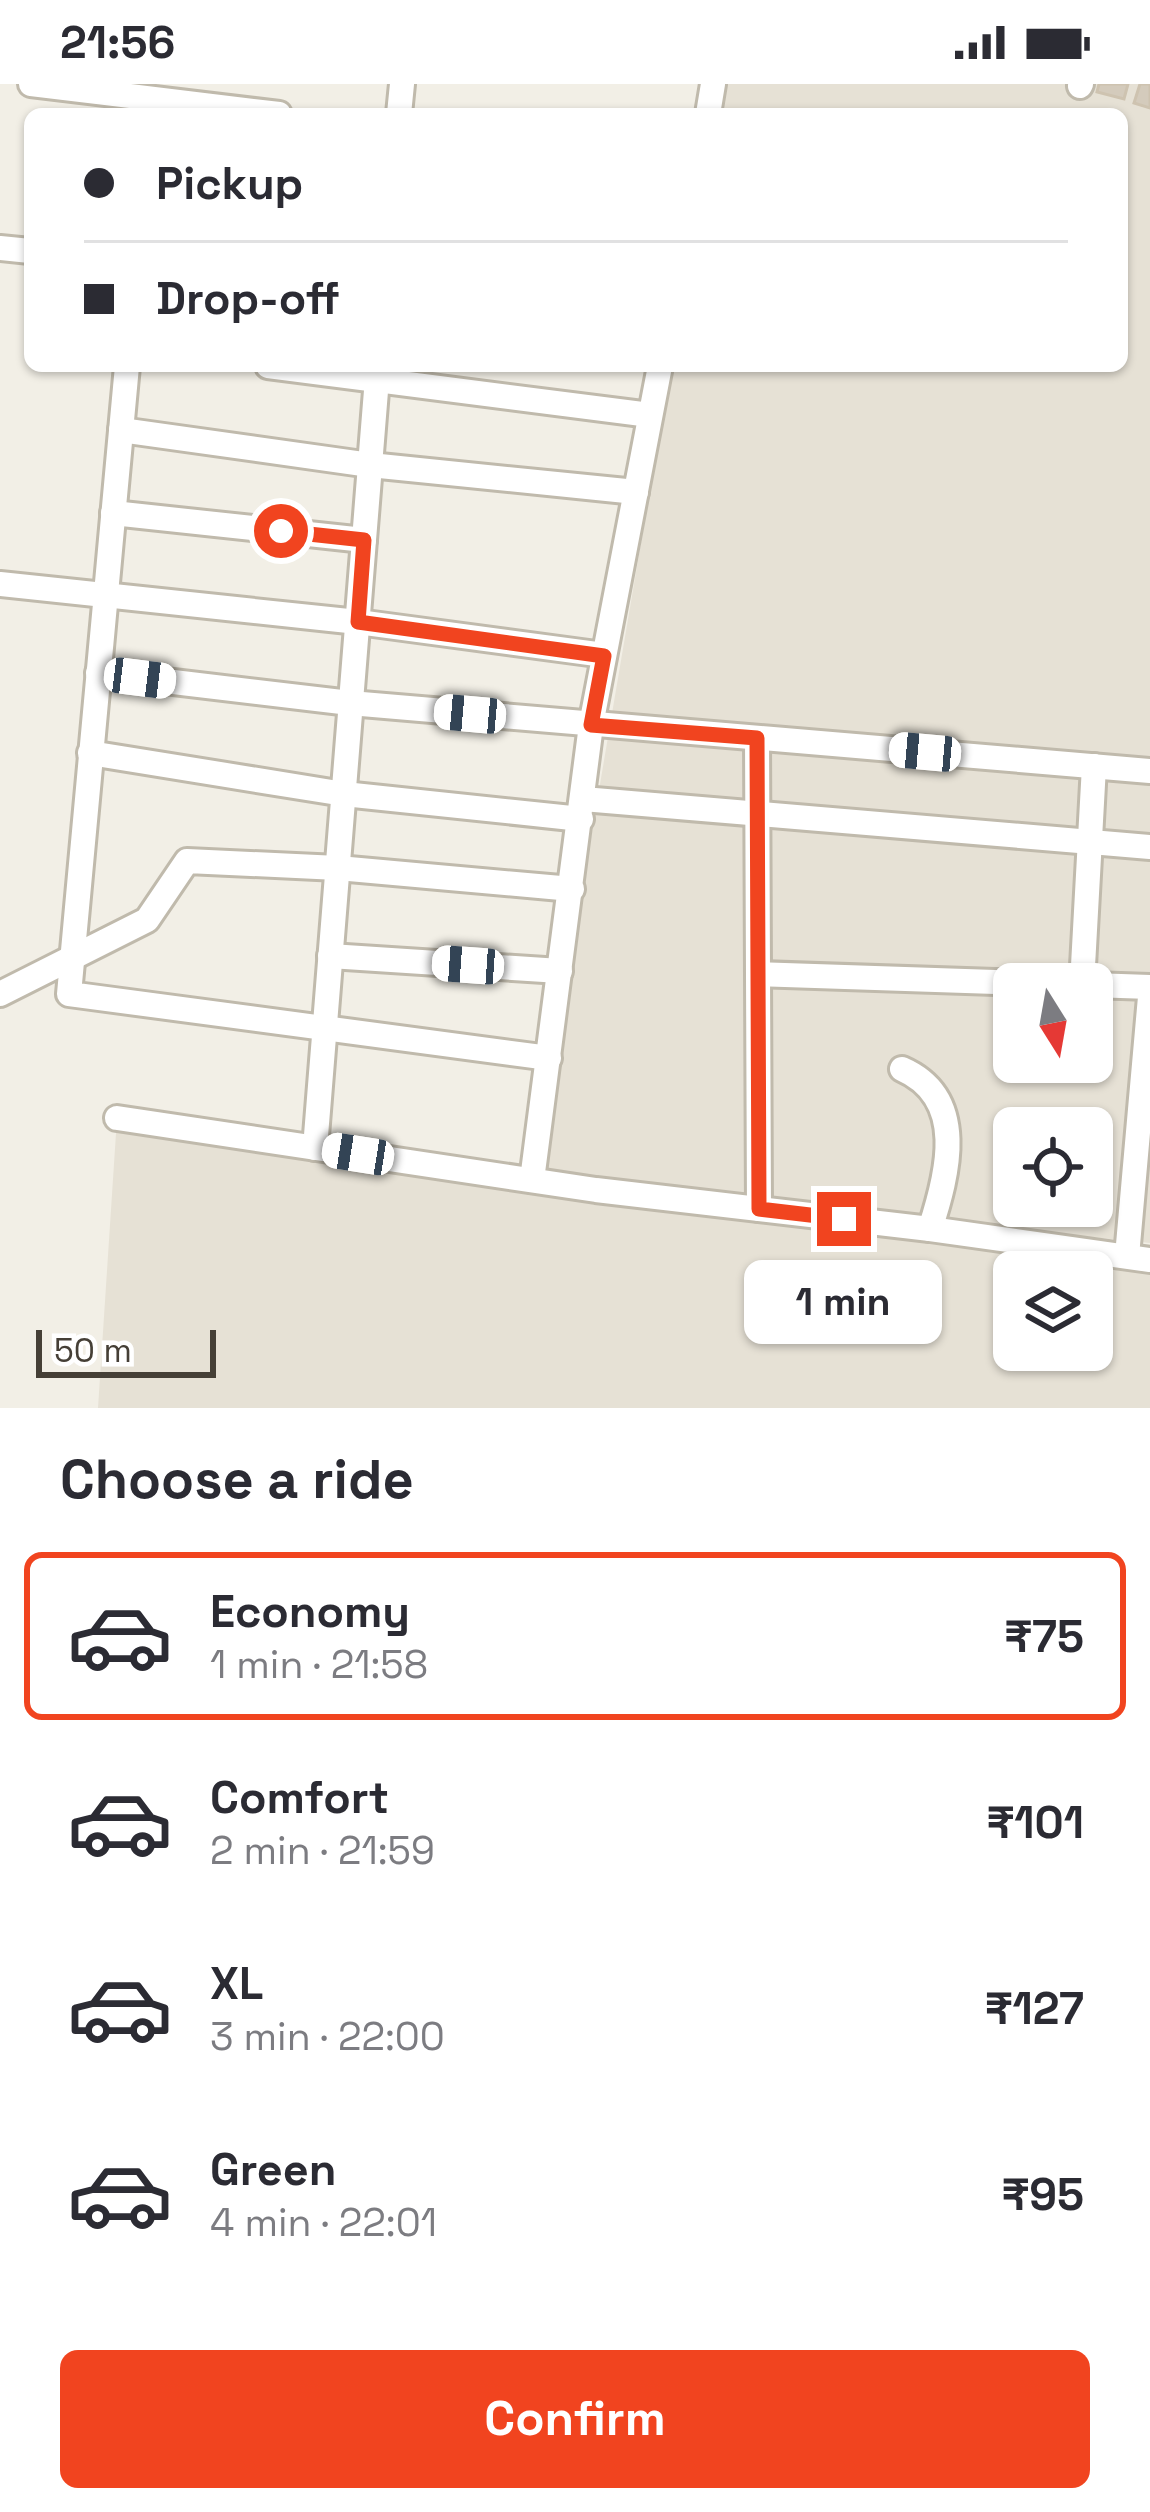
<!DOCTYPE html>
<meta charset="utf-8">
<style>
body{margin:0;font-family:"Space Grotesk",sans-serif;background:#f7f7f7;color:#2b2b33;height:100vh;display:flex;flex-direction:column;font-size:45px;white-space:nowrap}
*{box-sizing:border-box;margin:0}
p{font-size:39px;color:#7c7c81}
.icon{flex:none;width:66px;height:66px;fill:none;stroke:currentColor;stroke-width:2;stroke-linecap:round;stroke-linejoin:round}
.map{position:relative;height:1324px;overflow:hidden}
.sheet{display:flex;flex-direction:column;background:#fff;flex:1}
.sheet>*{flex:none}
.guide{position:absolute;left:24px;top:24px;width:1104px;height:264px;border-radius:18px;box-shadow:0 3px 9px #0004;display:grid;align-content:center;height:264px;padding:0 60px;background:#fff}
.needle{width:78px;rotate:169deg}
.buttons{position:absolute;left:993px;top:879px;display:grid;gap:24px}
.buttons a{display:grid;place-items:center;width:120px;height:120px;border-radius:18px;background:#fff;box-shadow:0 3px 9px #0004;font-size:60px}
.scale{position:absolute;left:36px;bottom:30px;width:180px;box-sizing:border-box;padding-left:12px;border:6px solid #453f36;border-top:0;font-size:33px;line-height:42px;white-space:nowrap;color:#453f36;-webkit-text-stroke:9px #fff;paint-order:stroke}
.end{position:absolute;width:54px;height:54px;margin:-27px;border:15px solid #f1441f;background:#fff;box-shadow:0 0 0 6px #fff}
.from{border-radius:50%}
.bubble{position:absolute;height:84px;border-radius:18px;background:#fff;box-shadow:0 3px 9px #0004;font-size:39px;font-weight:700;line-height:84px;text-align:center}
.car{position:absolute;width:36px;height:72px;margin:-36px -18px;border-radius:15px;box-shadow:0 0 9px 3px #0007;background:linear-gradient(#fff 24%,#345 0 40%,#fff 0 76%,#345 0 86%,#fff 0)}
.guide b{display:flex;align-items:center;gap:42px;height:114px;font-size:45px}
.guide b+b{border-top:3px solid #e1e1e2}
.guide i{width:30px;height:30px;background:#2b2b33}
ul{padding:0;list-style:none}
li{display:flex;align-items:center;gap:36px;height:168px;margin:0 24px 18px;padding:0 36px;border:6px solid transparent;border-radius:18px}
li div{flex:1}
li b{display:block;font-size:45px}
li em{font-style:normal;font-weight:700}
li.selected{border-color:#f1441f}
li>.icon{width:108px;height:108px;stroke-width:1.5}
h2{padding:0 60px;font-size:54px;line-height:144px}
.button{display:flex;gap:24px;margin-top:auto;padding:24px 60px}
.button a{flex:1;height:138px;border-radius:18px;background:#f1441f;color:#fff;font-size:48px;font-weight:700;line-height:138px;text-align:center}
.status{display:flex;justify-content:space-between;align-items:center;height:84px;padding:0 60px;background:#fff;direction:ltr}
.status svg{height:33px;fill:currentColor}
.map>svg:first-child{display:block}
.residential{fill:#e6e1d5;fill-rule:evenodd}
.building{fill:#d4cbbc;stroke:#cec3b0;stroke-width:3}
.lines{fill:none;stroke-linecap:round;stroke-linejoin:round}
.street-casing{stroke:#c0baac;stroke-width:30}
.street{stroke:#fff;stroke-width:24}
.route{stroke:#f1441f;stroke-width:15}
</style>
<div class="status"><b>21:56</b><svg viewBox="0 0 49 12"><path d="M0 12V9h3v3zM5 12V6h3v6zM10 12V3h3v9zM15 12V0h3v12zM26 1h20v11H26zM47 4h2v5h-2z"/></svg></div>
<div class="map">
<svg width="1150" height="1324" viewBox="0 0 1150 1324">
<rect width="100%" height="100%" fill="#f2efe6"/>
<!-- residential -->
<path class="residential" d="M720,0h430v1159l-337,-34 337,47v152h-1052l19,-290 417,55 137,-807h451v-252h-407zM1014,900h78v78h-78zM1014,1044h78v78h-78zM1014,1188h78v78h-78z"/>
<!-- building -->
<g class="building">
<polygon points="1099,0 1128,0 1124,15 1097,8"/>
<polygon points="1140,0 1150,0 1150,24 1134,19"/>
</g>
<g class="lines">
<defs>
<g id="street">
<polyline points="31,0 279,30"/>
<polyline points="1080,2 1081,0"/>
<polyline points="399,30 402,0"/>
<polyline points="708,30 713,0"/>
<polyline points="0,164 30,167"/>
<polyline points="127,282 69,910 549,974"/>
<polyline points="268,282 650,331"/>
<polyline points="121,346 370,381 636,408"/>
<polyline points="113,429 364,456"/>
<polyline points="0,500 358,538 604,571"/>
<polyline points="98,589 350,619 1150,687"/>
<polyline points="757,654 759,1125"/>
<polyline points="90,669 344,710 581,735"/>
<polyline points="583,715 1150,763"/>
<polyline points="330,872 560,887"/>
<polyline points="758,890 1058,900"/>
<polyline points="1082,900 1094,682"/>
<polyline points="1092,901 1150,903"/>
<polyline points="0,910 147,836 187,777 338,784 572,805"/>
<path d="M902,985c66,29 46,105 28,160"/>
<polyline points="117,1034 596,1106 930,1145 1150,1176"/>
<polyline points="315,1064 378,282"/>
<polyline points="532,1096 591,641 660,282"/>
<polyline points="1127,1172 1150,913"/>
</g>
</defs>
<!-- street casing -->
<use href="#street" class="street-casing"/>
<!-- street -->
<use href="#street" class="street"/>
</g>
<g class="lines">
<!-- route -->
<polyline class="route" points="281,447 364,456 358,538 604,572 591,641 757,654 759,1125 844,1135"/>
</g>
</svg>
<div class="buttons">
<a><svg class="needle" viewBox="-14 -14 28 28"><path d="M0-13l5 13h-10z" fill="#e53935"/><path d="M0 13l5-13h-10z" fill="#7c7c81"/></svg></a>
<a><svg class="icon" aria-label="locate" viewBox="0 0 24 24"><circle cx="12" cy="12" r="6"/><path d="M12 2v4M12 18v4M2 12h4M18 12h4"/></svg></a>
<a><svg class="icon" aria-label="layers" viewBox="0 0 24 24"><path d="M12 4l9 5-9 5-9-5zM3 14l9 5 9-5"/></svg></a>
</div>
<div class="scale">50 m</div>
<i class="end from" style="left:281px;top:447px"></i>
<i class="end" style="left:844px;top:1135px"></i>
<div class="bubble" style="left:744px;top:1176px;width:198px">1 min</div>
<i class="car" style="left:140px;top:594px;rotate:97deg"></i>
<i class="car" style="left:470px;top:630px;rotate:275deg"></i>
<i class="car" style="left:925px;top:668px;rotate:275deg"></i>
<i class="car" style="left:468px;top:881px;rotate:274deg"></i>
<i class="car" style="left:358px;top:1070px;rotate:279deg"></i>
<div class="guide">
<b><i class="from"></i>Pickup</b>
<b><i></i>Drop-off</b>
</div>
</div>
<section class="sheet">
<h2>Choose a ride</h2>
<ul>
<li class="selected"><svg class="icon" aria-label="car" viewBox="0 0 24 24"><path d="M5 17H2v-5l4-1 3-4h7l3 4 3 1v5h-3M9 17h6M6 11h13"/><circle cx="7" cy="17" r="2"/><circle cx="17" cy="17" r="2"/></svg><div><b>Economy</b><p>1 min · 21:58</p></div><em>₹75</em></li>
<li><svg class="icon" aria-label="car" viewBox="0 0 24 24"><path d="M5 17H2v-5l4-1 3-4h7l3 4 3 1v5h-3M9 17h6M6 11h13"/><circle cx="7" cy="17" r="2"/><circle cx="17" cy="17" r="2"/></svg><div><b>Comfort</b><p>2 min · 21:59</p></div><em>₹101</em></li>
<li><svg class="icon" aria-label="car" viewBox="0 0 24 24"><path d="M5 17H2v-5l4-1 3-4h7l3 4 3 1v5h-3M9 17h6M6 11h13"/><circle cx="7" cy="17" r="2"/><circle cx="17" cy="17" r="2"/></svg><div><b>XL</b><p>3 min · 22:00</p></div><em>₹127</em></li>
<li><svg class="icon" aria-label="car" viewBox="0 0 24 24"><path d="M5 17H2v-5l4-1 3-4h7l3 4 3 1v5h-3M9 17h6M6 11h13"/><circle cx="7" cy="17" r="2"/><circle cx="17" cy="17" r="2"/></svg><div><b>Green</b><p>4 min · 22:01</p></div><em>₹95</em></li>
</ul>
<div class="button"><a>Confirm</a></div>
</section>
